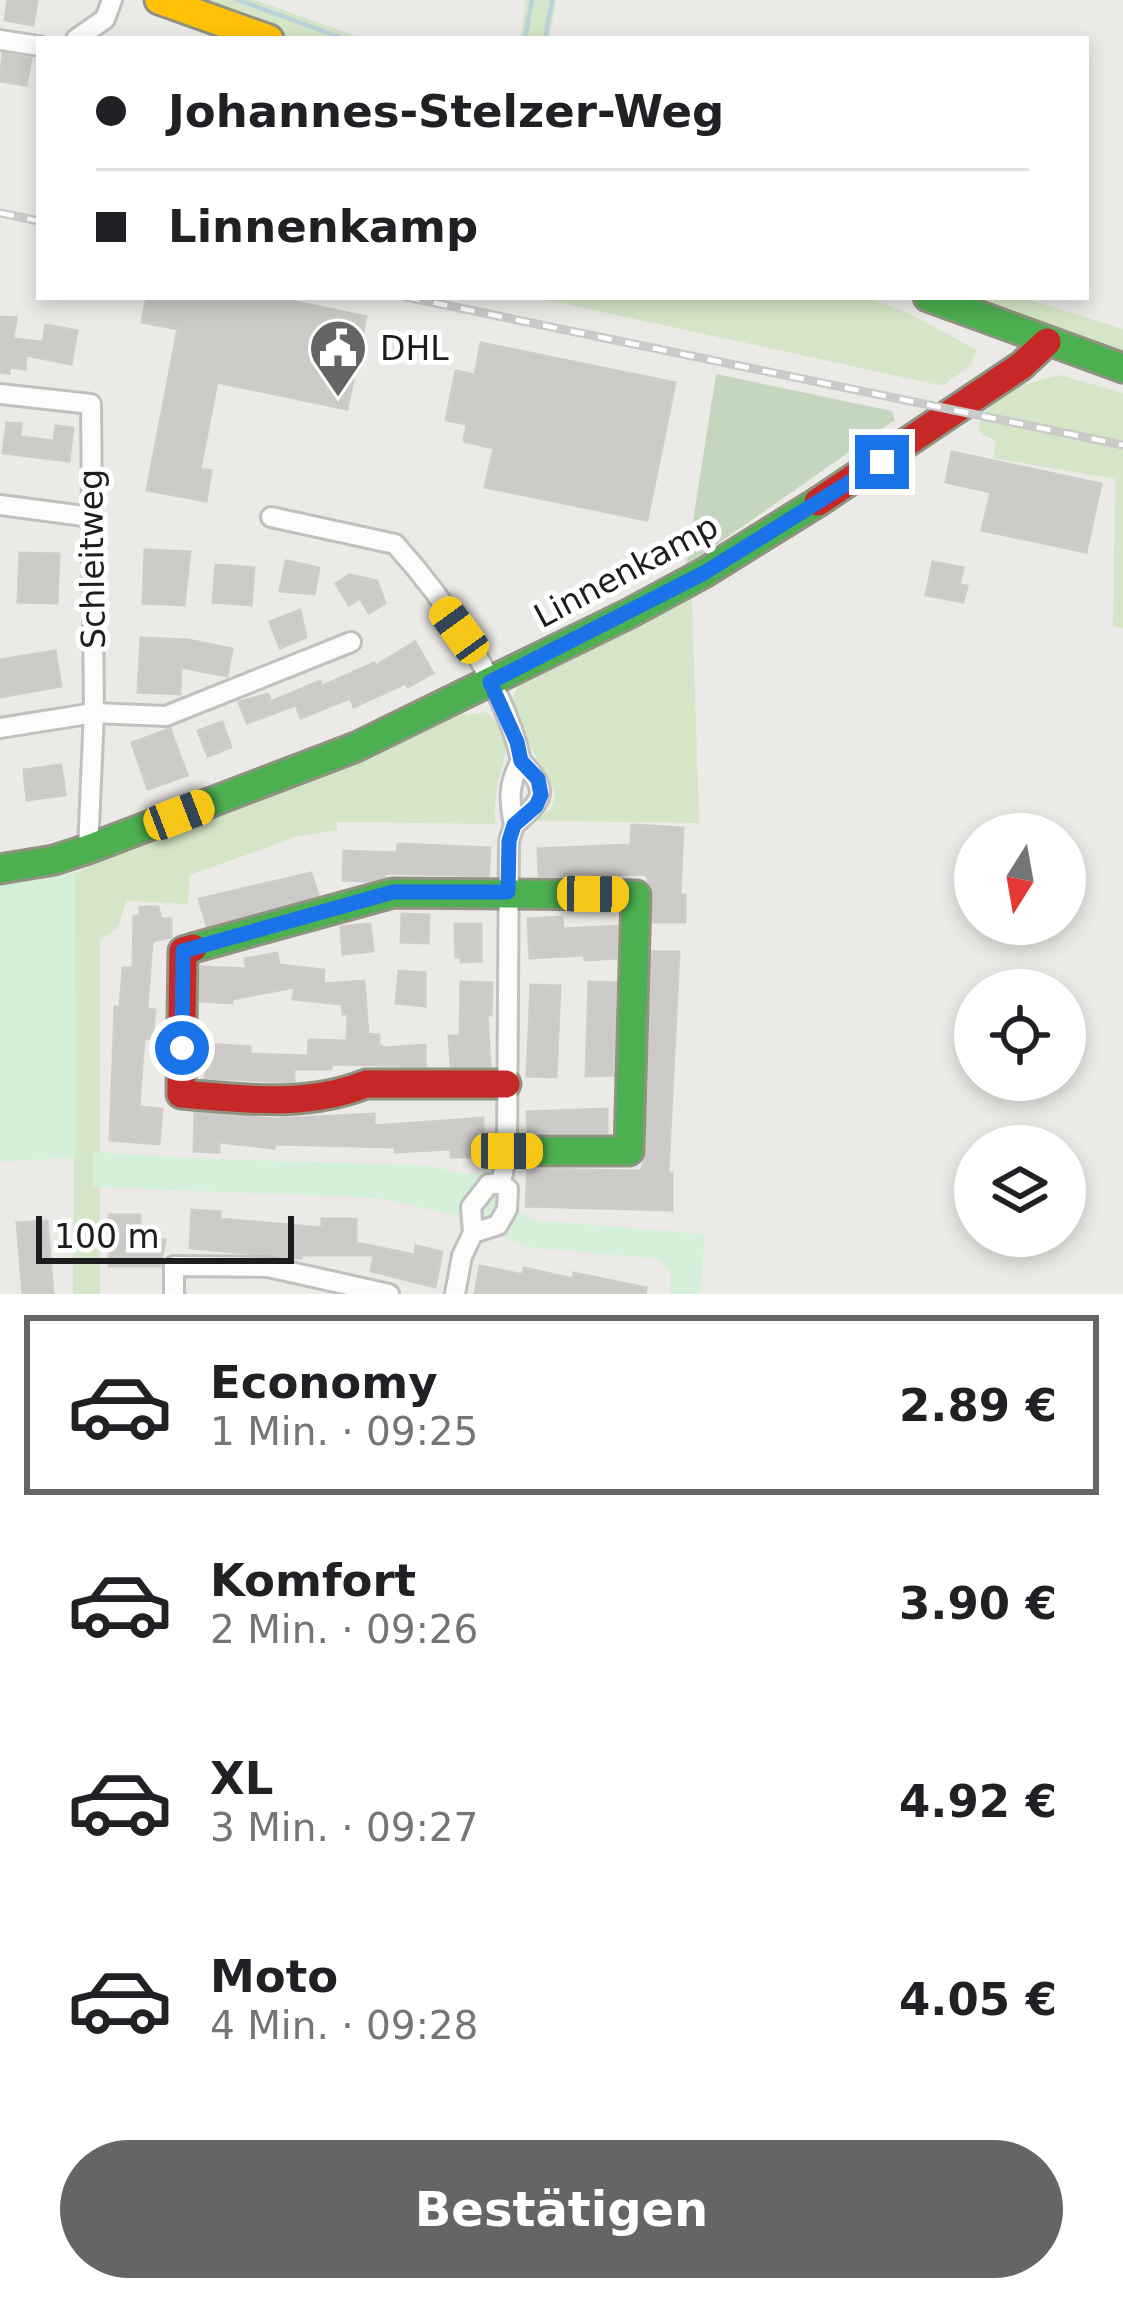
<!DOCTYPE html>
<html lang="de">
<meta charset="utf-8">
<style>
body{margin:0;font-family:"DejaVu Sans",sans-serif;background:#f6f6f6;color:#202124;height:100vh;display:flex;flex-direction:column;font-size:45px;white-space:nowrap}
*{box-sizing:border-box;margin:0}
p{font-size:39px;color:#757577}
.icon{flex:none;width:66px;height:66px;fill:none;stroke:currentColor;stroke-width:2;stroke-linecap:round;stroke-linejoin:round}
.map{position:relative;height:1294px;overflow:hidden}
.side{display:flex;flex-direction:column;background:#fff;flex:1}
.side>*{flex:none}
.hud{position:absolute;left:36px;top:36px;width:1053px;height:264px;border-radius:0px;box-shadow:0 6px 18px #0003;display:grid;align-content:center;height:264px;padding:0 60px;background:#fff}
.needle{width:78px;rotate:191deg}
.controls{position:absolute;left:954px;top:813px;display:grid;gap:24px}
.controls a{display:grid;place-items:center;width:132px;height:132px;border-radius:50%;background:#fff;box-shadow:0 6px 18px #0003;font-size:60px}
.scale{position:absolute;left:36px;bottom:30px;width:258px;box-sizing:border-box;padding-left:12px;border:6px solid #1d1d1d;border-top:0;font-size:33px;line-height:42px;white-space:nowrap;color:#1d1d1d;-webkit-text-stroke:9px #fff;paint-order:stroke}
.end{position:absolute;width:54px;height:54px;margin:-27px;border:15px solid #1a73e8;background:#fff;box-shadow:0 0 0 6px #fff}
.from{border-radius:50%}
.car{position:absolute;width:36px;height:72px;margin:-36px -18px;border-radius:15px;box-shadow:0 0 9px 3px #0007;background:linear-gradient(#f5c518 24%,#345 0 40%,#f5c518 0 76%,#345 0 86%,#f5c518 0)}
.hud b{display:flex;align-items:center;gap:42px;height:114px;font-size:45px}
.hud b+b{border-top:3px solid #e0e0e0}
.hud i{width:30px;height:30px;background:#202124}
ul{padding:21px 0 0;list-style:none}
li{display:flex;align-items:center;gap:36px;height:180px;margin:0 24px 18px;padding:0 36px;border:6px solid transparent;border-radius:0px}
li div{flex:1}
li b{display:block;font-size:45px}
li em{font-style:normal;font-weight:700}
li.on{border-color:#656563}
li>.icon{width:108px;height:108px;stroke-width:1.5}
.action{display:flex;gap:24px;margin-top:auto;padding:24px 60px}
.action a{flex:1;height:138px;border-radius:72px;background:#656563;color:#fff;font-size:48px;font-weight:700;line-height:138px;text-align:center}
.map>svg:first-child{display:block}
.grass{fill:#d4e6c7}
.forest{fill:#c4d7be}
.park{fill:#d6efd8}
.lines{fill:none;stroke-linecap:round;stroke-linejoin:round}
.stream{stroke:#bcd2db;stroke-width:4.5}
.building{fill:#cccac7;stroke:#ceccc8;stroke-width:3}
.street-casing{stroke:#c1c0be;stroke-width:24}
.fast-casing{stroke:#8f9380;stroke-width:33}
.slow-casing{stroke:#8f9380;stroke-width:33}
.jam-casing{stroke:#8f9380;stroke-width:33}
.street{stroke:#fcfcfb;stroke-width:18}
.fast{stroke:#4caf50;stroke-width:27}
.slow{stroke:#ffc107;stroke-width:27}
.jam{stroke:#c62828;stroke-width:27}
.rail-casing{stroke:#cacac9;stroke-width:9}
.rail{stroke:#fff;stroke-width:4.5;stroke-dasharray:14;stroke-linecap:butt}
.route{stroke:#1a73e8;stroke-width:15}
.labels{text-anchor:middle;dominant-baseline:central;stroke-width:10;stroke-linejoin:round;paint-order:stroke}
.poi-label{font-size:33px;fill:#1d1d1d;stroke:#fff;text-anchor:start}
.street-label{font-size:33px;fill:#1d1d1d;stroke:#fff}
</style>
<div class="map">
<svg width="1123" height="1294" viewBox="0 0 1123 1294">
<rect width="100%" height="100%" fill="#ebeae6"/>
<!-- grass -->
<g class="grass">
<polygon points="183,0 255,0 364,39 291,39"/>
<polygon points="526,0 556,0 549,39 520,39"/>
<polygon points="534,297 866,297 910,314 977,350 971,364 943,386"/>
<polygon points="956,297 1020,297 1123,329 1123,353"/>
<path d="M1060,375l63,18v235l-10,-1 2,-148 -122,-21 3,-18 -14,-5 -4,-8c11,-34 50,-45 82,-52z"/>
<polygon points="692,598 699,823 535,821 551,809 555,794 515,715 513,696 522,680"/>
<path d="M461,711l5,4 21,-3c31,29 14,49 9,82 -2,10 -1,21 -1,30l-158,-2v8l-41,7 -106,38 -2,29 -62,-3 -8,26 -18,14v353h-27l2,-421z"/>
</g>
<!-- forest -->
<polygon class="forest" points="716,374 892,411 895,420 686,566"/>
<!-- park -->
<g class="park">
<polygon points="75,873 76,1157 0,1162 0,884"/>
<path d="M94,1152c108,8 216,10 325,13 30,1 38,16 71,4l25,11 -1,29 21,11 170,14 -5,60h-30l1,-20 -13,-15 -133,-12 -26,-12 -19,10 -21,-11v-18l-83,-18 -283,-11z"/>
</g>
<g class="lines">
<!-- stream -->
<g class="stream">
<polyline points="238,0 345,39"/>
<polyline points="525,39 532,0"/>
<polyline points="545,39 552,0"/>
</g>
</g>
<!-- building -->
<g class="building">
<polygon points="8,0 37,0 33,25 5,20"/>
<polygon points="3,54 31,59 26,85 0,81"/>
<polygon points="147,297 272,297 366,317 347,409 217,382 200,469 211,471 206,501 147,490 178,329 142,322"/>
<polygon points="0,317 16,318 13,339 43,342 46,325 77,331 71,364 26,355 25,369 10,367 9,373 0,372"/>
<polygon points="481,343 675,383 647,520 485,487 494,448 464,441 467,424 446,420 456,371 475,375"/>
<polygon points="7,423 21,424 20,437 54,441 56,426 73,428 69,461 3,453"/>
<polygon points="952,452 1101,484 1086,552 982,530 991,492 946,482"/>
<polygon points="145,550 190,552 184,605 143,603"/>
<polygon points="20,553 59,554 57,603 18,602"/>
<polygon points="286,561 319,568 314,594 280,591"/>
<polygon points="933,562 963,568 959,585 967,586 963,602 926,595"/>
<polygon points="216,565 254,568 251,605 213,602"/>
<polygon points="349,575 377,581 385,603 369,613 360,598 349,605 336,584"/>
<polygon points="300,610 306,637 280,648 270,622"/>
<polygon points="141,638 188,640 232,649 227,676 181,667 180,694 138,692"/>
<polygon points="415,642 433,673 408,687 406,683 354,707 350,698 301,718 296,705 247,723 239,702 268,694 271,702 320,681 322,686 374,663 375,666"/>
<polygon points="55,651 61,686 0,697 0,660"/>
<polygon points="222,722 231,747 208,756 198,731"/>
<polygon points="170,729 187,775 148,789 132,743"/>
<polygon points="61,765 65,795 27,800 24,770"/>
<polygon points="632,825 683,828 680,895 685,895 685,922 653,922 654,894 646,874 539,876 538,849 631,845"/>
<polygon points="398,844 490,848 488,876 384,873 384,877 368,881 343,880 344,851 397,853"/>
<polygon points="311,873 318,895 207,926 199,899"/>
<polygon points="140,907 158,907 161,919 171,919 171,937 152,941 147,1009 155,1010 152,1039 144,1038 139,1107 162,1109 159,1144 110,1140 115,1007 120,1007 123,968 133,968 134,916 140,916"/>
<polygon points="402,914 429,915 428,943 401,942"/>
<polygon points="562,917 563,929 617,926 616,958 585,960 584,955 530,958 528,919"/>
<polygon points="370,924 373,951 343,954 341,927"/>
<polygon points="455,924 481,924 481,961 461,962 461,957 456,957"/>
<polygon points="652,952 679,952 668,1173 672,1173 672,1210 526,1206 528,1169 641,1171 647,1151"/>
<polygon points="277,953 279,965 324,970 323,984 364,981 368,1034 379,1035 379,1045 385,1048 425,1045 425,1066 332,1064 331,1069 294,1069 294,1082 205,1078 207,1044 250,1047 250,1054 308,1056 309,1040 347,1041 348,1013 343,1014 342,1004 293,999 295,987 232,999 232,1003 200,1001 201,967 247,969 245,959"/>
<polygon points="399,971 425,973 425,1006 396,1003"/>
<polygon points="461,982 492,983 491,1015 487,1015 490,1066 451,1066 449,1036 460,1036"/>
<polygon points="589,982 616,983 613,1075 586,1076"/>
<polygon points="531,985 560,986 556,1077 527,1076"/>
<polygon points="607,1109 607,1133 528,1133 527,1112"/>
<polygon points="195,1113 275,1119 374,1114 374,1126 483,1118 483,1157 451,1157 451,1149 395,1152 395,1147 275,1144 274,1148 219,1142 219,1152 194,1151"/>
<polygon points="192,1210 220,1212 220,1219 322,1228 322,1219 356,1219 356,1243 415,1255 416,1246 442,1252 435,1287 371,1271 374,1255 302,1255 301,1258 190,1248"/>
<polygon points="109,1215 140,1215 140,1239 165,1240 160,1266 109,1266"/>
<polygon points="47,1221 53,1294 23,1294 17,1223"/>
<polygon points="480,1266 523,1275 524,1268 573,1279 574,1273 646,1288 645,1294 475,1294"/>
</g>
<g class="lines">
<defs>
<g id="street">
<polyline points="76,39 105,19 112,0"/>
<polyline points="0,40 39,46"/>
<polyline points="0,394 91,404 94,713 88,849"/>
<polyline points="0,505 91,517"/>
<path d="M271,517l124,27c50,55 111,145 126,217"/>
<polyline points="0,728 94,713 166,716 351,642"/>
<path d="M521,761c30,31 22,39 -7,64 -5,-25 -6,-41 7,-64z"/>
<polygon points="489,1184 501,1184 508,1189 507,1209 498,1225 473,1233 471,1207"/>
<polyline points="501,1184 507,1151 509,841 514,825"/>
<polyline points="174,1294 174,1266 268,1267 389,1294"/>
<polyline points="455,1294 462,1256 473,1233"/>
</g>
<g id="fast">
<polyline points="928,297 1123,368"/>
<polyline points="0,869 54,860 88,849 356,747 630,613 704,573 818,502"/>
<polyline points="193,948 393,893 636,895 629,1151 507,1151"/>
</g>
<polyline id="slow" points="159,0 269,39"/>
<g id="jam">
<polyline points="818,502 1021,366 1047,342"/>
<path d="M193,948l-10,3 -2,143c63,5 124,14 185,-10h140"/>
</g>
</defs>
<!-- street casing -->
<use href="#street" class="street-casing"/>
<!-- fast casing -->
<use href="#fast" class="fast-casing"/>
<!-- slow casing -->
<use href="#slow" class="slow-casing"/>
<!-- jam casing -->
<use href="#jam" class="jam-casing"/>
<!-- street -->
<use href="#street" class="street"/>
<!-- fast -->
<use href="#fast" class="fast"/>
<!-- slow -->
<use href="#slow" class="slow"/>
<!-- jam -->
<use href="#jam" class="jam"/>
<defs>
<g id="rail">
<polyline points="0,213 39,221"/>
<polyline points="406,297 1123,445"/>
</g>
</defs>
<!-- rail casing -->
<use href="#rail" class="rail-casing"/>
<!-- rail -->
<use href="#rail" class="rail"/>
</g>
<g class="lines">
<!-- route -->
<polyline class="route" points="182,1048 183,951 393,892 508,892 509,841 514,825 536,806 541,795 538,779 521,761 517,742 490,682 704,573 882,462"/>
</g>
<!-- icons -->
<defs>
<symbol id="civic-pin" viewBox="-11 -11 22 30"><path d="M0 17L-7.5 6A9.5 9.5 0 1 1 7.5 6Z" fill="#656563" stroke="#fff"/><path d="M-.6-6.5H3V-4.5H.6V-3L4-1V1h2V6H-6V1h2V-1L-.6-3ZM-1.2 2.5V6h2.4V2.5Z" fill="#fff"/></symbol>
</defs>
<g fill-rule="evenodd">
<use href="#civic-pin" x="305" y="315" width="66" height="90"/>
</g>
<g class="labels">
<!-- poi labels -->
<g class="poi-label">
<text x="380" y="348">DHL</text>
</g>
<!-- street labels -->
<g class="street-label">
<text transform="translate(92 559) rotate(-91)">Schleitweg</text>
<text transform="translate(626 571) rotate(-28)">Linnenkamp</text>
</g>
</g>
</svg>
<div class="controls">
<a><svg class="needle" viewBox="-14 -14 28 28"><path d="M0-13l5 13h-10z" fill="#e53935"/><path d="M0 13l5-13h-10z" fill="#757577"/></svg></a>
<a><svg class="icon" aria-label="locate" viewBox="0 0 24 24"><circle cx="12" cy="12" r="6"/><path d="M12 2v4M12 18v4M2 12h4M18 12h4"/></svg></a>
<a><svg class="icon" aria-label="layers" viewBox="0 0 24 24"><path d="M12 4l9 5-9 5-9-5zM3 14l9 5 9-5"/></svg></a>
</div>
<div class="scale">100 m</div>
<i class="end from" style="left:182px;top:1048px"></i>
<i class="end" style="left:882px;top:462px"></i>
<i class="car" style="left:459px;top:630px;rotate:324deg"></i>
<i class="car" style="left:179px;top:815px;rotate:69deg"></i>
<i class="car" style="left:593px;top:894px;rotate:91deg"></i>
<i class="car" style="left:507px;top:1151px;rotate:90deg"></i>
<div class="hud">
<b><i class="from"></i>Johannes-Stelzer-Weg</b>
<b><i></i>Linnenkamp</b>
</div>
</div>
<section class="side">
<ul>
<li class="on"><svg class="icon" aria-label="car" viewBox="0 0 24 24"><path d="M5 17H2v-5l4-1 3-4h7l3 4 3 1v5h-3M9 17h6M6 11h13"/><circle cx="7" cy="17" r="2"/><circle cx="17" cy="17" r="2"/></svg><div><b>Economy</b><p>1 Min. · 09:25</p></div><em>2.89 €</em></li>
<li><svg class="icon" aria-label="car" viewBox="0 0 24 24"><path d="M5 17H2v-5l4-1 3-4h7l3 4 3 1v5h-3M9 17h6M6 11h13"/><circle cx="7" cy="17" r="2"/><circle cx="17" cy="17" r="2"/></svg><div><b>Komfort</b><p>2 Min. · 09:26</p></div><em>3.90 €</em></li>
<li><svg class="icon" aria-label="car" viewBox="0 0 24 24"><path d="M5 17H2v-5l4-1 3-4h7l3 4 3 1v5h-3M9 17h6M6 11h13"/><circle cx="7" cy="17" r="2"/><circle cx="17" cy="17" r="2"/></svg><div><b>XL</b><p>3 Min. · 09:27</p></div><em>4.92 €</em></li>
<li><svg class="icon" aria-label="car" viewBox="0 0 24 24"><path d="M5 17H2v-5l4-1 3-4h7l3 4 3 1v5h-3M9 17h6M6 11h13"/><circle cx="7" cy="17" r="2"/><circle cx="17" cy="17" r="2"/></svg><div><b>Moto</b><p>4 Min. · 09:28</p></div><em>4.05 €</em></li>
</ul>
<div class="action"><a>Bestätigen</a></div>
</section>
